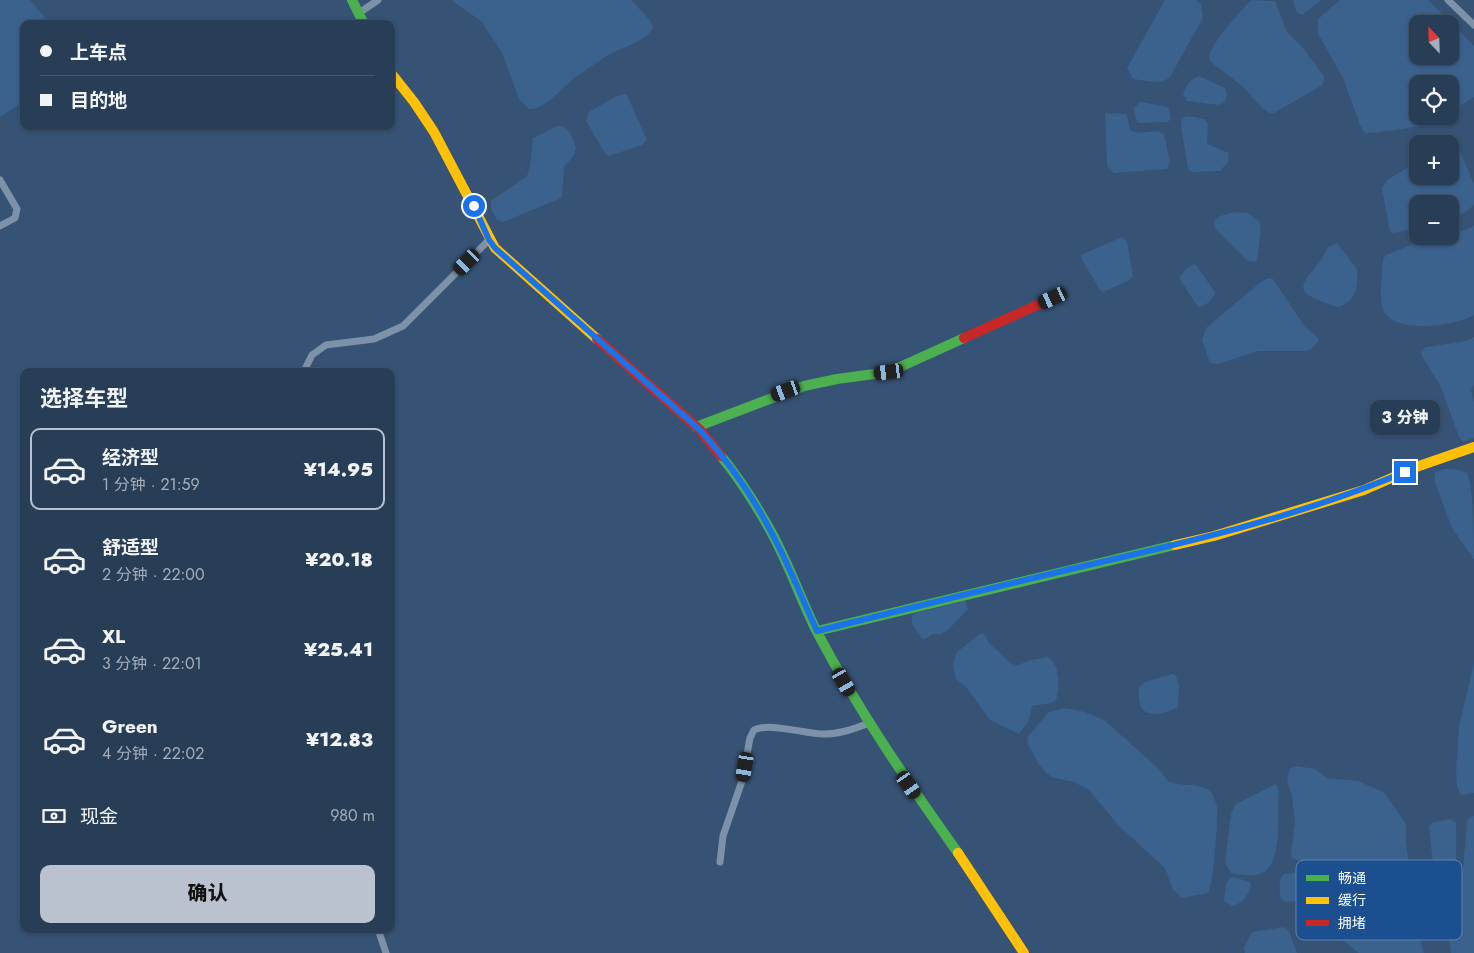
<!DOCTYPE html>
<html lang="zh">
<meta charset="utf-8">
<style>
body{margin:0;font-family:Jost,"Noto Sans SC",sans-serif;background:#344961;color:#f1f3f6;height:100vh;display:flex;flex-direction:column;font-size:19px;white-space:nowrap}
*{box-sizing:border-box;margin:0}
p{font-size:16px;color:#a5aeba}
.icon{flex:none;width:28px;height:28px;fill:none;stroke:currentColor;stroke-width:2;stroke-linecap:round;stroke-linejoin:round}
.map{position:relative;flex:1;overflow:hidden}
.sheet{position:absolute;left:20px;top:368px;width:375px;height:565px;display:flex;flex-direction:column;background:#283e57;border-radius:10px;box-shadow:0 1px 4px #0004,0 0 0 1px #44576d}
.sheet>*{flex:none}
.top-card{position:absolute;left:20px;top:20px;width:375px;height:110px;border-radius:10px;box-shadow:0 1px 4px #0004,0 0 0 1px #44576d;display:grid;align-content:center;height:110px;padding:0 20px;background:#283e57}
.needle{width:32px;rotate:337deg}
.tools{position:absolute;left:1409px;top:15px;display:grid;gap:10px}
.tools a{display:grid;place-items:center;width:50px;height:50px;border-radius:10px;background:#283e57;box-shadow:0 1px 4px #0004,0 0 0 1px #44576d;font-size:25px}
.end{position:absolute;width:22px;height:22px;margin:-11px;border:6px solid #1a73e8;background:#fff;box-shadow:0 0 0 2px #fff}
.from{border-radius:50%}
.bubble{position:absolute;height:35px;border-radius:10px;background:#283e57;box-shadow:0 1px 4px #0004,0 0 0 1px #44576d;font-size:16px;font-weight:800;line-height:35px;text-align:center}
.car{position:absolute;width:15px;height:30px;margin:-15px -8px;border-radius:6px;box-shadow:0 0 4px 1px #0007;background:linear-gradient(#222 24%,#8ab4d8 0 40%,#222 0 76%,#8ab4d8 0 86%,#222 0)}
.top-card b{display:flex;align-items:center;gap:18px;height:48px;font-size:19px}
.top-card b+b{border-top:1px solid #44576d}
.top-card i{width:12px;height:12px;background:#f1f3f6}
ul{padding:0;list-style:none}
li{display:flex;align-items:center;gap:15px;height:82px;margin:0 10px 8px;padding:0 10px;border:2px solid transparent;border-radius:10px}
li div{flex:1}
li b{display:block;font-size:19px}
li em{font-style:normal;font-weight:800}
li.selected{border-color:#b9c2ce}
li>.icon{width:45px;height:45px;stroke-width:1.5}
h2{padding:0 20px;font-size:22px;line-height:60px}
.pay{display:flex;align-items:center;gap:12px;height:55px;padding:0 20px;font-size:19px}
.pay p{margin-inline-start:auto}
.cta{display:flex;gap:10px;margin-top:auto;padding:10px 20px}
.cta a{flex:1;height:58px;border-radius:10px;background:#b9c2ce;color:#111;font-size:20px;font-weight:800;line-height:58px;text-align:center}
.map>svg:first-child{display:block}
.water{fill:#3b618d;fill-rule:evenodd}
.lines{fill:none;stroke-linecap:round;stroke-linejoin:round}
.street{stroke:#7d92a8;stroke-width:7}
.fast{stroke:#4caf50;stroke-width:10}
.slow{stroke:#ffc107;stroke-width:10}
.jam{stroke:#c62828;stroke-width:10}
.route{stroke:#1a73e8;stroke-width:6}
.key{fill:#1b4f8f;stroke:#5f84b1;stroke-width:1}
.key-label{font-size:14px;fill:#fff}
</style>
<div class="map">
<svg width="1474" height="953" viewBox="0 0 1474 953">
<rect width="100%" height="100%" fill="#365274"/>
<!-- water -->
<g class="water">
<polygon points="0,0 30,0 50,24 24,24 24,101 0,117"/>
<path d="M451,0h180l18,19 4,8c-4,14 -36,22 -48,30 -10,7 -20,13 -29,20 -14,10 -29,32 -47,32l-10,-10 -17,-46 -21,-32z"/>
<path d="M1165,0h31l5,4 2,14 -33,59c-10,9 -25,3 -37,2l-6,-11z"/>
<path d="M1251,0l24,1 12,31 16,16 21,28 -1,8 -4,3 -45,26h-4l-8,-5 -20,-22 -30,-23c-2,-2 -3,-4 -3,-7 1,-11 33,-47 42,-56z"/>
<polygon points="1293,0 1321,0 1302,15 1297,13"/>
<path d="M1340,0h88l46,46v51l-24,15v-28h-32v32h25c-6,4 -12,7 -19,9 -7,2 -54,9 -59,8l-5,-8 -17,-47 -25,-44v-15zM1418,24h32v32h-32z"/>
<path d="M1199,76l26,12 2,6 -2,8 -6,3 -32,-4 -4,-7c4,-9 7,-15 16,-18z"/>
<polygon points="625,94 627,95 647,140 642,145 609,156 605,153 586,121 589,112 617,96"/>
<polygon points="1140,102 1168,107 1171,118 1168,122 1139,123 1136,120 1134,108"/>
<path d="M1105,113l22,1 3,16c12,6 24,-2 34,4l6,28 -3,7 -53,4 -7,-7z"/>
<polygon points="1188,116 1205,119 1208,124 1207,144 1229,153 1228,162 1220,171 1192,172 1188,169 1181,126 1182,118"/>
<path d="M557,126c12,-1 16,12 19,22l-2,7 -10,12 -2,29 -3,3 -56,23 -6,-2 -6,-11v-8l36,-25 3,-10 3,-28z"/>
<polygon points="1453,142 1458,147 1474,184 1474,205 1464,213 1450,217 1450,204 1418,204 1417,227 1395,233 1390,232 1382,188 1387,180 1417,162 1418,176 1450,176 1450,144"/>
<polygon points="1234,212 1247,213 1259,221 1261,228 1257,262 1248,261 1215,229 1214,222 1220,216"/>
<path d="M1474,226v89c-19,11 -80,20 -91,-5 -4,-10 -1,-39 0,-51l3,-4 37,-15 27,-4z"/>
<polygon points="1122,237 1127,242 1133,276 1128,281 1103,292 1100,290 1082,260 1081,255"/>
<path d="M1337,243l20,26c2,16 -1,34 -19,38 -62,-18 -25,-26 -10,-60z"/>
<path d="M1194,264l2,1 19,27c-2,8 -9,14 -17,15l-19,-29 8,-10z"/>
<polygon points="1268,278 1273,279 1305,327 1317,337 1319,341 1310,350 1305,351 1258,351 1218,364 1210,363 1202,340 1206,328 1261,282"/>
<polygon points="1474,337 1474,384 1471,391 1474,402 1474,438 1464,442 1459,437 1441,387 1422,356 1421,352 1426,347 1467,341"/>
<path d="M1444,469c8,0 18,0 23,5 7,11 7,68 7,86l-22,-32 -18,-48 1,-8z"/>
<polygon points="965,601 968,609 948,630 941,634 933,634 923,640 912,624 912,615 916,613"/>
<path d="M980,634h4l6,10 21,20 7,1 13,-5 17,-3c13,9 11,28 9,41l-5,5 -20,3 -3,14 -10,14 -29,-14 -24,-33 -10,-8 -3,-12 2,-11 3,-5z"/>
<polygon points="1474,663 1474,793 1461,795 1457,786 1456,770 1459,726"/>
<path d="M1172,674l4,2 3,8 -1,23c-22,12 -43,11 -39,-19l6,-6z"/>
<path d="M1065,708l20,4 19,8 54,48 10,13c15,7 31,0 43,11 3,5 5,10 6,15 1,12 -3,77 -9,86l-26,5 -9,-8 -8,-22 -46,-42 -30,-36 -15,-8 -23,-5 -12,-12 -12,-23 1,-6 21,-24z"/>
<path d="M1297,766l18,3 12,9 31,3 25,11 6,7 17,25v18l3,22 -1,8 -7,11 -6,6 -4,-1c-25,-19 -46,-25 -76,-28 -7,-1 -16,2 -23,-2l-1,-4 4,-30 -3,-29 -5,-13 2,-13z"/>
<path d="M1276,784l3,7c-3,21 7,81 -24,84 -8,1 -16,-1 -24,-2l-6,-10 6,-49 5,-10z"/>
<polygon points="1474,816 1474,953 1451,953 1448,929 1456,911 1461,892 1467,821 1470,817"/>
<path d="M1451,819l5,4c1,29 1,63 -11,90l-6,2 -15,-18 9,-33 -4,-38 5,-4z"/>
<path d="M1319,870l4,2 -6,27 -31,3 -5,-3c-2,-8 -3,-20 3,-25z"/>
<path d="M1233,877l17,5 1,5c-4,10 -9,17 -19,19l-8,-5 2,-17 3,-5z"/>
<polygon points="1340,880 1395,902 1417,931 1424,953 1359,953 1341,939 1336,931 1328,895 1332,885"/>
<polygon points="1284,927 1289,931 1297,953 1245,953 1244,948 1252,932"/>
</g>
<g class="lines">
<!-- street -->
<g class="street">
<polyline points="1448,0 1474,25"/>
<polyline points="359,13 378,0"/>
<polyline points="0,180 17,209 15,218 0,226"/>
<polyline points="304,371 312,355 326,345 374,339 403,326 489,240"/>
<path d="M720,862l3,-26 19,-55 8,-43 4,-8c15,-8 51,4 70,4 16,0 30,-5 45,-11"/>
<polyline points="378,929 386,953"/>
</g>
<!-- fast -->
<g class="fast">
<polyline points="352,0 364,24"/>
<polyline points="696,427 804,386 837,379 889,372 964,338"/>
<path d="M721,456c18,22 34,47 48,72 19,33 31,70 48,104 41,78 90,149 141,221"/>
<polyline points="817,631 1175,545"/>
</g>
<!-- slow -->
<g class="slow">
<polyline points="391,73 414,102 434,132 495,248 597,339"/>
<polyline points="1175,545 1214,536 1364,490 1419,466 1474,447"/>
<polyline points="958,853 1024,953"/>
</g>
<!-- jam -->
<g class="jam">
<polyline points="964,338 1053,298"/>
<polyline points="597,339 700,430 721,456"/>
</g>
</g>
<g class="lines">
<!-- route -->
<path class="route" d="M474,206l15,34 6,8 205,182c27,30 51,63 70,100 18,32 31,67 47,101 85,-21 169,-42 254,-62 114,-26 227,-52 334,-97"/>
</g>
<!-- legend -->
<rect x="1296" y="860" width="166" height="80" rx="8" class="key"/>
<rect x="1306" y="875" width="23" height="6" fill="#4caf50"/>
<rect x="1306" y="897" width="23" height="7" fill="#ffc107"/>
<rect x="1306" y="920" width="23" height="6" fill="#c62828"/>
<g class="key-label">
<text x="1338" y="883">畅通</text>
<text x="1338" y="905">缓行</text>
<text x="1338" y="928">拥堵</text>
</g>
</svg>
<div class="tools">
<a><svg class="needle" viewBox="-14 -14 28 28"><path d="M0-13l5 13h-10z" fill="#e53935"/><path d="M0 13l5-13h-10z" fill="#a5aeba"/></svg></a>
<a><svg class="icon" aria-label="locate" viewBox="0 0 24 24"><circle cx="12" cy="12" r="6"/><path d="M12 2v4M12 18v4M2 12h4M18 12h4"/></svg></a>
<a>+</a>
<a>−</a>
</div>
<i class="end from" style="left:474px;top:206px"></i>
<i class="end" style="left:1405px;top:472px"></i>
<div class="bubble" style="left:1370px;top:400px;width:70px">3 分钟</div>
<i class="car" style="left:467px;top:262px;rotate:225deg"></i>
<i class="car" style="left:1053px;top:298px;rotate:245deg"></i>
<i class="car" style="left:889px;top:372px;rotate:263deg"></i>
<i class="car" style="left:786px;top:391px;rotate:250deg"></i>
<i class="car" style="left:844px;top:682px;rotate:150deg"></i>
<i class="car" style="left:745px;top:767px;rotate:190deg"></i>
<i class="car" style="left:909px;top:785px;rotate:145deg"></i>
<div class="top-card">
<b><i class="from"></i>上车点</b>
<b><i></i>目的地</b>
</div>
<section class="sheet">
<h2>选择车型</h2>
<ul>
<li class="selected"><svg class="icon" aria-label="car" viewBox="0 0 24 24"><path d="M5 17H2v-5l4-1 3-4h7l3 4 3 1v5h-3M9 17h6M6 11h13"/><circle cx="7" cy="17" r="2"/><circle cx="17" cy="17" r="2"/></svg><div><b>经济型</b><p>1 分钟 · 21:59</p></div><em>¥14.95</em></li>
<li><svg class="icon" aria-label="car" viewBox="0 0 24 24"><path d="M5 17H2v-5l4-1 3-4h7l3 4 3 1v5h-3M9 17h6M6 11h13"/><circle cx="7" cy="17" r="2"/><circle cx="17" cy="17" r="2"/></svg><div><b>舒适型</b><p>2 分钟 · 22:00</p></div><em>¥20.18</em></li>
<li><svg class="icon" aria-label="car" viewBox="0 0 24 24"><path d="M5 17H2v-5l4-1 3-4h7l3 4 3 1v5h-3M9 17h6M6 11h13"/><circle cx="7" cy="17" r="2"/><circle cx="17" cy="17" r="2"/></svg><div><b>XL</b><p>3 分钟 · 22:01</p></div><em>¥25.41</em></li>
<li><svg class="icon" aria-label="car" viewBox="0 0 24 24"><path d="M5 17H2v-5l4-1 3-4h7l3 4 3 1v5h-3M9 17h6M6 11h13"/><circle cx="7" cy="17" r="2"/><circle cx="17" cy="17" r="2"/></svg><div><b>Green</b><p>4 分钟 · 22:02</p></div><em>¥12.83</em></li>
</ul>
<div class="pay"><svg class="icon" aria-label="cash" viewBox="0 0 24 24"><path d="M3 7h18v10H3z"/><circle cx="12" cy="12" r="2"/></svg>现金<p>980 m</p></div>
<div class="cta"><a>确认</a></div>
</section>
</div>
